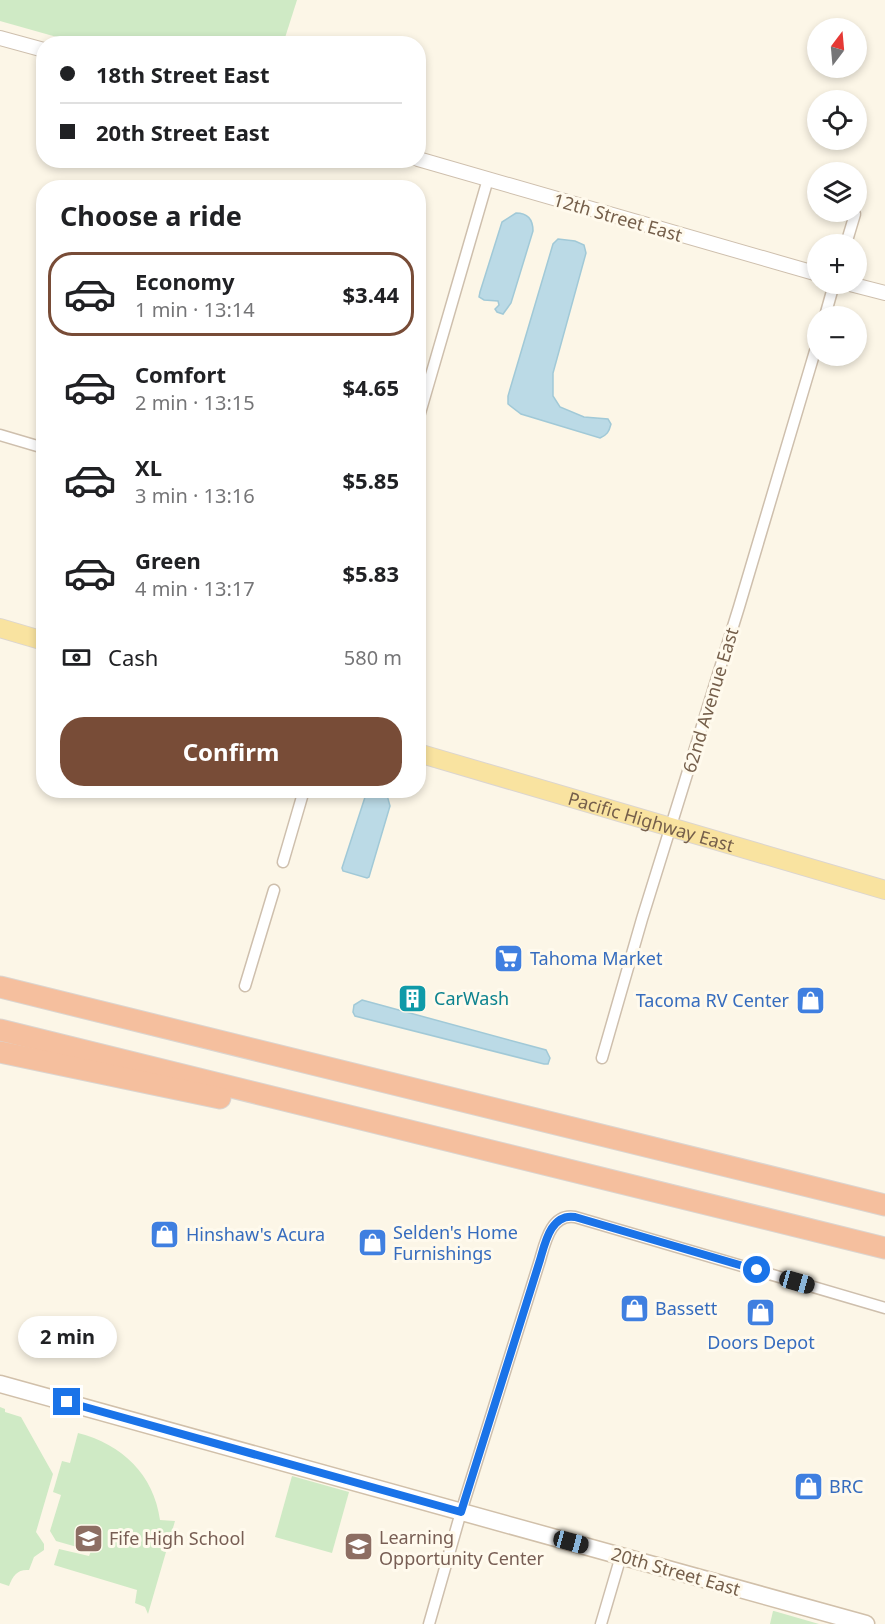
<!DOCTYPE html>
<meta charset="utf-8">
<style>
body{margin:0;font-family:"Noto Sans",sans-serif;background:#f6f6f6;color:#202124;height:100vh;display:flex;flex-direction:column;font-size:22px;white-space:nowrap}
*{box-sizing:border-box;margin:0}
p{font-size:20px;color:#757577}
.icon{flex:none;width:33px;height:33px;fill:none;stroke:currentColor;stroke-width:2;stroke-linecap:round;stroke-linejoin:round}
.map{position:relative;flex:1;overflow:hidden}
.sheet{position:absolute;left:36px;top:180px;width:390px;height:618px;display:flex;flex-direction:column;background:#fff;border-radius:24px;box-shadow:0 3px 9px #0003}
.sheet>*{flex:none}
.banner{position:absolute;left:36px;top:36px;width:390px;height:132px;border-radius:24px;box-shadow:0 3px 9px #0003;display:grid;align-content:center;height:132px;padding:0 24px;background:#fff}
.needle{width:39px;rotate:16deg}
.buttons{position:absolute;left:807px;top:18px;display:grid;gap:12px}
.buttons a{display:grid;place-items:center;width:60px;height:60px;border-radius:50%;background:#fff;box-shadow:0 3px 9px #0003;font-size:30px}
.end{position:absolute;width:27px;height:27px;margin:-14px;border:8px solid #1a73e8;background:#fff;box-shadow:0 0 0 3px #fff}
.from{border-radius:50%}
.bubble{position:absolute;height:42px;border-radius:21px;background:#fff;box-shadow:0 3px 9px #0003;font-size:20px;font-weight:700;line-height:42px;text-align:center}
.car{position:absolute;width:18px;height:36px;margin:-18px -9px;border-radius:8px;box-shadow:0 0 4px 2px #0007;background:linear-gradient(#222 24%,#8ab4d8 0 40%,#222 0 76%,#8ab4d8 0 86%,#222 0)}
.banner b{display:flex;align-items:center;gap:21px;height:57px;font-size:22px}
.banner b+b{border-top:2px solid #e0e0e0}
.banner i{width:15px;height:15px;background:#202124}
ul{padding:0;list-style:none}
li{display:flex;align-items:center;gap:18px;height:84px;margin:0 12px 9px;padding:0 12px;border:3px solid transparent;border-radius:24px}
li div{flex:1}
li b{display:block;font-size:22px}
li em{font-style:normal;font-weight:700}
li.selected{border-color:#784c37}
li>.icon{width:54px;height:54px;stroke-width:1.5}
h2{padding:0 24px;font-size:27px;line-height:72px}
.pay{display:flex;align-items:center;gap:15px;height:66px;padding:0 24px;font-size:22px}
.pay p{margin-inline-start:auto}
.action{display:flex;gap:12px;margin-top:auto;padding:12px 24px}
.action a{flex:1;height:69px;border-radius:24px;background:#784c37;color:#fff;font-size:24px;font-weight:700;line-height:69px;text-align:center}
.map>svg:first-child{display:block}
.green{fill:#cfeac5}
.water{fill:#bbdae6;stroke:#a1c9d7;stroke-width:1.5}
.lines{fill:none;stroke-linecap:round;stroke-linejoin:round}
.minor-casing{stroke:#cebfad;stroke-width:13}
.tertiary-casing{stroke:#cebfad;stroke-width:16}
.secondary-casing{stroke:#d1c0aa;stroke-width:19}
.primary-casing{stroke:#dbd5d0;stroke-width:20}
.motorway-casing{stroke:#dbd5d0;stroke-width:23}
.minor{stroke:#fff;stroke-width:10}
.tertiary{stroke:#fff;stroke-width:14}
.secondary{stroke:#fff;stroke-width:16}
.primary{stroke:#f9e3a0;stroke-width:18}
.motorway{stroke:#f5bf9e;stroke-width:21}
.route{stroke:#1a73e8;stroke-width:8}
.labels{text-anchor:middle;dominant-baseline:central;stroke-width:6;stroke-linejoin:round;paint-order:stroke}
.street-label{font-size:18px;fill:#755f4b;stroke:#fffaed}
.shop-label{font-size:18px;fill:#366cbe;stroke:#fffaed;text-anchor:start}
.culture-label{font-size:18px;fill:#0d838f;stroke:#fffaed;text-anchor:start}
.education-label{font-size:18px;fill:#785e54;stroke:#fffaed;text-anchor:start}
</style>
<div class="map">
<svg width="885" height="1624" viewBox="0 0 885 1624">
<rect width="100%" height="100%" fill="#fcf6e7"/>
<!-- green -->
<g class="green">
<polygon points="0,0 297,0 283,44 78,43 0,21"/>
<path d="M0,1407l5,2v3l16,5 32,57 -17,58 8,12v6l-10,7 -5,13c-11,-1 -16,5 -20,16l-9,-3z"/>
<path d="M78,1433c44,11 76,42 82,87l15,1 -27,93 -3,-7 -10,-4 2,-13 -83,-25 5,-16 30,7 2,-5 -35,-10 -6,-10 11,-36 -8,-3 9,-31 8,2z"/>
<polygon points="292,1476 349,1492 332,1553 275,1537"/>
<polygon points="773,1611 774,1611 819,1624 770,1624"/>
</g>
<!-- water -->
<g class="water">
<path d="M516,213c12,0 17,6 17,18l-22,72 -8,11 -6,-2 -2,-3 4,-4 -1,-4 -14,-1 -5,-3 1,-5 22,-70z"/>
<path d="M558,239l17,2 9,4 2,8 -33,120v23l7,11 24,10 24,2 3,5c-2,8 -4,11 -11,14l-79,-24 -13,-10v-8l45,-152z"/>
<polygon points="367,791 384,791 387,795 390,806 369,877 367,878 343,871 342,868"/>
<polygon points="362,1000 546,1050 550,1058 548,1064 544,1064 355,1016 353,1012 354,1005"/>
</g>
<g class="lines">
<defs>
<g id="minor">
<polyline points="846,244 855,214"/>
<polyline points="825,316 834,284"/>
<polyline points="418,420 488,179"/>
<polyline points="0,435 44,448"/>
<polyline points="283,862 304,790"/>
<polyline points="245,986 274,890"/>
<polyline points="602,1058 642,919 739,607 818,341"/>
<path d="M429,1624l32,-112 79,-252c5,-17 11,-47 35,-43l310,91"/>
<polyline points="601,1624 621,1556"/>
</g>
<g id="tertiary">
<polyline points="0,38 44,50"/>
<polyline points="418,159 818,274"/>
<polyline points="850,284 885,293"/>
</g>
<polyline id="secondary" points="0,1384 866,1624"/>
<g id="primary">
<polyline points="0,628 44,641"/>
<path id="s1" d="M418,753l467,137"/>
</g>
<g id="motorway">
<polyline points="0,987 885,1205"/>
<polyline points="0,1030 885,1248"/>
<polyline points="0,1052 220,1098"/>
</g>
</defs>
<!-- minor casing -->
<use href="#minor" class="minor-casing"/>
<!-- tertiary casing -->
<use href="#tertiary" class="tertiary-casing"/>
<!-- secondary casing -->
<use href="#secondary" class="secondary-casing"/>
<!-- primary casing -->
<use href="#primary" class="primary-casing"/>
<!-- motorway casing -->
<use href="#motorway" class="motorway-casing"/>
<!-- minor -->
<use href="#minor" class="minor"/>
<!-- tertiary -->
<use href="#tertiary" class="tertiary"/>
<!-- secondary -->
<use href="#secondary" class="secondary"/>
<!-- primary -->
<use href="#primary" class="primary"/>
<!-- motorway -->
<use href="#motorway" class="motorway"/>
</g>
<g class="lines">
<!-- route -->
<path class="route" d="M67,1402l394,110 79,-252c5,-17 11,-47 35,-43l182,53"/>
</g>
<!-- icons -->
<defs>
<symbol id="supermarket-square" viewBox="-11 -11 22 22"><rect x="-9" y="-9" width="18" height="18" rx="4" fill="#3f7fe0" stroke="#fffaed"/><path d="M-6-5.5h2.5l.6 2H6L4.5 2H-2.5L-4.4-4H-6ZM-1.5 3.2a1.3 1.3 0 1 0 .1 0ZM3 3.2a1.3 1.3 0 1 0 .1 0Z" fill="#fff"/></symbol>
<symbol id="building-square" viewBox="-11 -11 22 22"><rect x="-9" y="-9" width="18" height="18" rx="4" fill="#0f9aa8" stroke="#fffaed"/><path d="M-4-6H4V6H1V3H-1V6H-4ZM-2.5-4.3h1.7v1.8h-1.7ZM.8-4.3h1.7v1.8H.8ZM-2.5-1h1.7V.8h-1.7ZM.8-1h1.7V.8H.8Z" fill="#fff"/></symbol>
<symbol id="shop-square" viewBox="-11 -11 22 22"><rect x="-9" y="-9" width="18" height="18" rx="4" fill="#3f7fe0" stroke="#fffaed"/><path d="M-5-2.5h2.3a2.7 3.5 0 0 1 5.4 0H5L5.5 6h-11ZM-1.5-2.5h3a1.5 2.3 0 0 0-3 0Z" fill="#fff"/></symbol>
<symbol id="school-square" viewBox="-11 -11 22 22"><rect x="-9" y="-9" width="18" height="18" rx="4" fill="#8d6e63" stroke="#fffaed"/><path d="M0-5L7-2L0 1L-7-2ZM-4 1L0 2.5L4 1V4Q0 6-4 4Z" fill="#fff"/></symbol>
</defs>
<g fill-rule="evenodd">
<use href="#supermarket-square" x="492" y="942" width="33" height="33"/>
<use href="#building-square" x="396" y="982" width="33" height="33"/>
<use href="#shop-square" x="794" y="984" width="33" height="33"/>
<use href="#shop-square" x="148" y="1218" width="33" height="33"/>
<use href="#shop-square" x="356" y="1226" width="33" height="33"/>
<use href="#shop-square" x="618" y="1292" width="33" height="33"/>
<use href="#shop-square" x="744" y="1296" width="33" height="33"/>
<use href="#shop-square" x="792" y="1470" width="33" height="33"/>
<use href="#school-square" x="72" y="1522" width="33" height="33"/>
<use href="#school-square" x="342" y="1530" width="33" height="33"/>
</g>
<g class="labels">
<!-- street labels -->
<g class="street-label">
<text transform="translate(618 217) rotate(16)">12th Street East</text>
<text transform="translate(710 700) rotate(-73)">62nd Avenue East</text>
<text stroke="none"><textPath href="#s1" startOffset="243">Pacific Highway East</textPath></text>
<text transform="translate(676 1571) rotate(16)">20th Street East</text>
</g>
<!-- shop labels -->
<g class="shop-label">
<text x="530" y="958">Tahoma Market</text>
<text x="789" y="1000" text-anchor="end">Tacoma RV Center</text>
<text x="393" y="1232">Selden's Home<tspan x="393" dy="21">Furnishings</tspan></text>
<text x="186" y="1234">Hinshaw's Acura</text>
<text x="655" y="1308">Bassett</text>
<text x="761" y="1342" text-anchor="middle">Doors Depot</text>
<text x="829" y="1486">BRC</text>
</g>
<!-- culture labels -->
<g class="culture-label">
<text x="434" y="998">CarWash</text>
</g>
<!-- education labels -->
<g class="education-label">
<text x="379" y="1537">Learning<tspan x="379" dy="21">Opportunity Center</tspan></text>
<text x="109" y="1538">Fife High School</text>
</g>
</g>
</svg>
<div class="buttons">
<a><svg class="needle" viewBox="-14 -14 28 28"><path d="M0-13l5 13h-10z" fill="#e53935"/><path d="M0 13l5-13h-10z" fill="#757577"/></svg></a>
<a><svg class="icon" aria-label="locate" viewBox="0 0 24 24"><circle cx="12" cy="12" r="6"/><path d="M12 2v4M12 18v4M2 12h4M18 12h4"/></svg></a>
<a><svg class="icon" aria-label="layers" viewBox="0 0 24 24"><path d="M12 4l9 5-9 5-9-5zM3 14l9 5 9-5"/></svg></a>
<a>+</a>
<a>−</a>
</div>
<i class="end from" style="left:757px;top:1270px"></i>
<i class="end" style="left:67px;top:1402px"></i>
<div class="bubble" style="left:18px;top:1316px;width:99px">2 min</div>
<i class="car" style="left:797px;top:1282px;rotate:106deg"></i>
<i class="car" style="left:571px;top:1542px;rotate:105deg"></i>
<div class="banner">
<b><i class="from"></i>18th Street East</b>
<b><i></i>20th Street East</b>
</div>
<section class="sheet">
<h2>Choose a ride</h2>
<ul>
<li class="selected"><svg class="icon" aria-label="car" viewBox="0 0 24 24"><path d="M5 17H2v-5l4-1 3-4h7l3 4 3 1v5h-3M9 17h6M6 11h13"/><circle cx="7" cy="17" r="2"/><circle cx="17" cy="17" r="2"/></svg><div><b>Economy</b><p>1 min · 13:14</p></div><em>$3.44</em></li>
<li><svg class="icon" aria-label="car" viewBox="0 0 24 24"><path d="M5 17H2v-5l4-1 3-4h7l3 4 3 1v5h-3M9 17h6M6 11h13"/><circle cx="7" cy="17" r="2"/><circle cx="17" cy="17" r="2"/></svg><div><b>Comfort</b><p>2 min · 13:15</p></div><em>$4.65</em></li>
<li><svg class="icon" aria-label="car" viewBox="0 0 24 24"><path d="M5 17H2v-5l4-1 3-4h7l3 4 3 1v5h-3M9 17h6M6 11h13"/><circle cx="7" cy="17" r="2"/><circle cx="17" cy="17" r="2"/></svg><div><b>XL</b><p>3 min · 13:16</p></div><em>$5.85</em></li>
<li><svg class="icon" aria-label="car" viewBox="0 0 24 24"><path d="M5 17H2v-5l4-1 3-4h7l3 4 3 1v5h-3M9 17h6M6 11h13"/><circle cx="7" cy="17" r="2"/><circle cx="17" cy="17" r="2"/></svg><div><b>Green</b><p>4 min · 13:17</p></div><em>$5.83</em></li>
</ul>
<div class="pay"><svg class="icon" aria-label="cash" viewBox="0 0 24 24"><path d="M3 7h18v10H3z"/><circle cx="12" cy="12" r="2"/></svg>Cash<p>580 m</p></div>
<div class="action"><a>Confirm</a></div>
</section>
</div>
